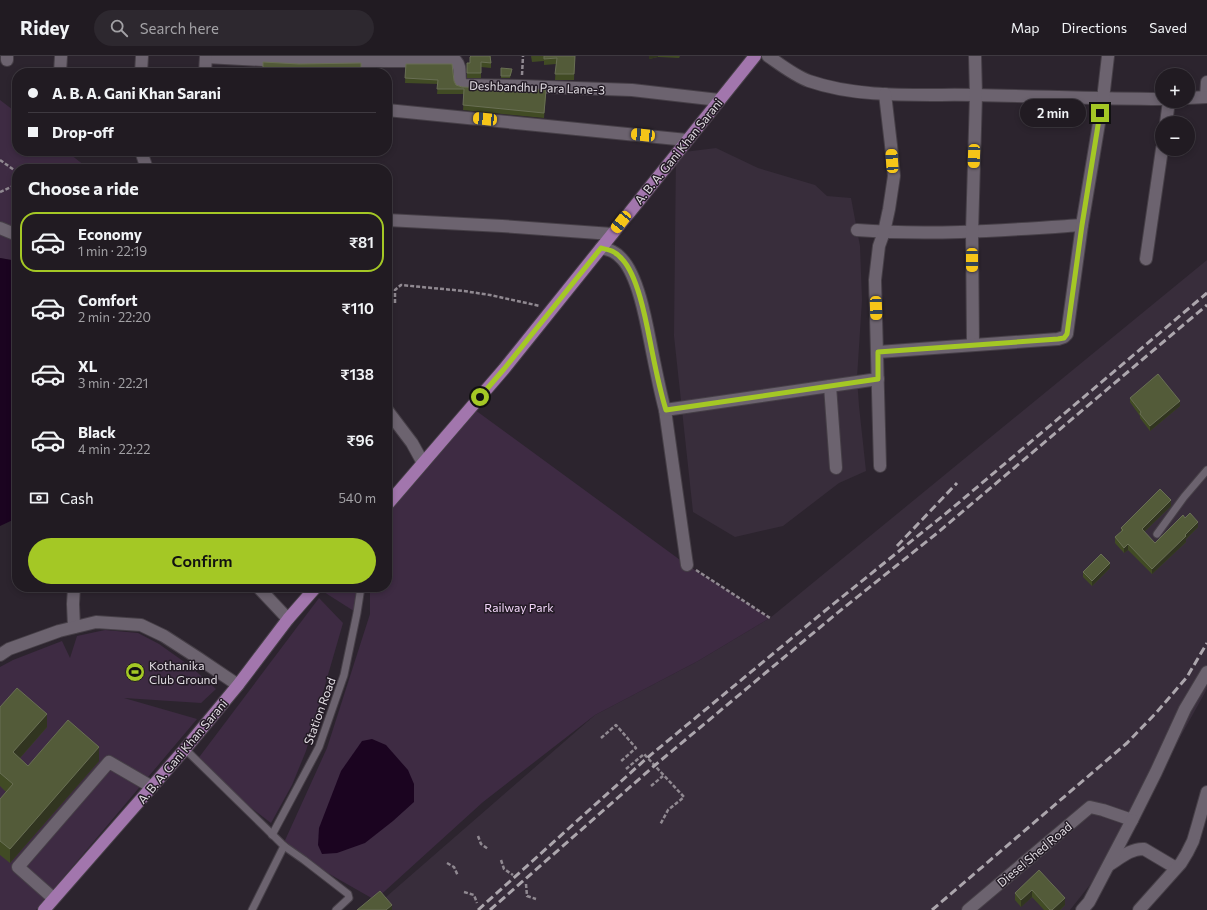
<!DOCTYPE html>
<meta charset="utf-8">
<style>
body{margin:0;font-family:Commissioner,sans-serif;background:#2d282f;color:#f1f3f6;height:100vh;display:flex;flex-direction:column;font-size:15px;white-space:nowrap}
*{box-sizing:border-box;margin:0}
p{font-size:13px;color:#a2a1a5}
.icon{flex:none;width:22px;height:22px;fill:none;stroke:currentColor;stroke-width:2;stroke-linecap:round;stroke-linejoin:round}
.map{position:relative;flex:1;overflow:hidden}
.drawer{position:absolute;left:12px;top:108px;width:380px;height:428px;display:flex;flex-direction:column;background:#211b22;border-radius:16px;box-shadow:0 2px 6px #0003,0 0 0 1px #3e3940}
.drawer>*{flex:none}
.hud{position:absolute;left:12px;top:12px;width:380px;height:88px;border-radius:16px;box-shadow:0 2px 6px #0003,0 0 0 1px #3e3940;display:grid;align-content:center;height:88px;padding:0 16px;background:#211b22}
.buttons{position:absolute;left:1155px;top:12px;display:grid;gap:8px}
.buttons a{display:grid;place-items:center;width:40px;height:40px;border-radius:50%;background:#211b22;box-shadow:0 2px 6px #0003,0 0 0 1px #3e3940;font-size:20px}
.end{position:absolute;width:18px;height:18px;margin:-9px;border:5px solid #a4c825;background:#111;box-shadow:0 0 0 2px #111}
.from{border-radius:50%}
.bubble{position:absolute;height:28px;border-radius:14px;background:#211b22;box-shadow:0 2px 6px #0003,0 0 0 1px #3e3940;font-size:13px;font-weight:600;line-height:28px;text-align:center}
.car{position:absolute;width:12px;height:24px;margin:-12px -6px;border-radius:5px;box-shadow:0 0 3px 1px #0007;background:linear-gradient(#f5c518 24%,#345 0 40%,#f5c518 0 76%,#345 0 86%,#f5c518 0)}
.hud b{display:flex;align-items:center;gap:14px;height:38px;font-size:15px}
.hud b+b{border-top:1px solid #3e3940}
.hud i{width:10px;height:10px;background:#f1f3f6}
ul{padding:0;list-style:none}
li{display:flex;align-items:center;gap:12px;height:60px;margin:0 8px 6px;padding:0 8px;border:2px solid transparent;border-radius:16px}
li div{flex:1}
li b{display:block;font-size:15px}
li em{font-style:normal;font-weight:600}
li.active{border-color:#a4c825}
li>.icon{width:36px;height:36px;stroke-width:1.5}
h2{padding:0 16px;font-size:18px;line-height:48px}
.pay{display:flex;align-items:center;gap:10px;height:44px;padding:0 16px;font-size:15px}
.pay p{margin-inline-start:auto}
.cta{display:flex;gap:8px;margin-top:auto;padding:8px 16px}
.cta a{flex:1;height:46px;border-radius:24px;background:#a4c825;color:#111;font-size:16px;font-weight:600;line-height:46px;text-align:center}
header{display:flex;align-items:center;gap:24px;box-sizing:border-box;height:56px;padding:0 20px;background:#211b22;border-bottom:1px solid #3e3940}
header strong{font-size:19px}
nav{display:flex;gap:22px;margin-inline-start:auto;font-size:14px}
.search{width:280px;height:36px;background:#2d282f;display:flex;align-items:center;gap:10px;box-sizing:border-box;padding:0 14px;border-radius:22px;color:#a2a1a5;font-size:15px}
.map>svg:first-child{display:block}
.built{fill:#382d3b}
.green{fill:#3e2b43}
.water{fill:#1b0420}
.lines{fill:none;stroke-linecap:round;stroke-linejoin:round}
.lane-casing{stroke:#463f47;stroke-width:9}
.street-casing{stroke:#463f47;stroke-width:14}
.primary-casing{stroke:#463f47;stroke-width:14}
.path{stroke:#908991;stroke-width:2.5;stroke-dasharray:4 2;stroke-linecap:butt}
.lane{stroke:#6c636f;stroke-width:7}
.street{stroke:#6c636f;stroke-width:12}
.primary{stroke:#a276ad;stroke-width:12}
.rail{stroke:#aca6ad;stroke-width:3;stroke-dasharray:8 4;stroke-linecap:butt}
.wall{fill:#414b24}
.shaded-wall{fill:#313520}
.building{fill:#535b39;stroke:#696f54}
.route{stroke:#a4c825;stroke-width:5}
.labels{text-anchor:middle;dominant-baseline:central;stroke-width:3;stroke-linejoin:round;paint-order:stroke}
.street-label{font-size:12px;fill:#e3dee4;stroke:#231b25}
.park-label{font-size:12px;fill:#f3d6fa;stroke:#231b25}
.poi-label{font-size:12px;fill:#e3dee4;stroke:#231b25;text-anchor:start}
</style>
<header>
<strong>Ridey</strong>
<div class="search"><svg class="icon" aria-label="search" viewBox="0 0 24 24"><circle cx="10" cy="10" r="6"/><path d="M15 15l6 6"/></svg>Search here</div>
<nav><a>Map</a><a>Directions</a><a>Saved</a></nav>
</header>
<div class="map">
<svg width="1207" height="854" viewBox="0 0 1207 854">
<rect width="100%" height="100%" fill="#2c242e"/>
<!-- built -->
<g class="built">
<polygon points="716,92 758,112 815,129 827,140 851,142 860,190 862,244 857,322 859,350 866,415 839,427 783,470 735,481 693,456 674,280 676,97"/>
<polygon points="1207,204 1207,633 1116,796 1070,854 364,854 378,848 595,659 698,605 770,562"/>
</g>
<!-- green -->
<g class="green">
<polygon points="0,44 17,57 17,95 66,95 89,113 17,113 17,205 0,202"/>
<polygon points="471,351 687,509 770,562 698,605 595,659 483,746 375,844 282,791 327,692 370,558 370,531 387,531 387,448"/>
<polygon points="316,531 361,531 357,557"/>
<polygon points="319,542 343,567 306,695 292,729 271,767 194,708"/>
<polygon points="105,574 138,577 159,588 190,610 216,633 201,647 124,642 197,663 36,854 0,854 0,611 13,604 62,585 70,602 77,580"/>
</g>
<!-- water -->
<g class="water">
<polygon points="0,202 17,205 17,462 0,470"/>
<polygon points="372,683 386,689 408,714 414,728 414,746 393,765 365,787 337,797 322,798 318,789 319,772 341,715 362,685"/>
</g>
<g class="lines">
<defs>
<g id="lane">
<polyline points="1157,478 1184,441 1207,414"/>
<polyline points="185,693 284,790 304,804 348,838 349,842 336,854"/>
<polyline points="272,779 319,691 344,619 357,557 361,531"/>
<polyline points="252,854 284,790"/>
</g>
<g id="street">
<path d="M768,0c13,9 27,20 41,25 52,18 112,13 166,14 62,1 124,4 187,4"/>
<path d="M206,1l93,5 59,-1h98c6,6 2,16 5,23l3,1 57,1 111,4 87,10"/>
<polyline points="7,4 7,0"/>
<polyline points="60,17 61,0"/>
<polyline points="141,17 142,0"/>
<polyline points="205,17 206,0"/>
<polyline points="1206,41 1207,26"/>
<polyline points="1188,42 1207,41"/>
<polyline points="387,54 687,84"/>
<polyline points="1166,67 1169,45"/>
<polyline points="141,95 147,113"/>
<polyline points="387,164 502,170 612,178"/>
<polyline points="0,172 17,179"/>
<path d="M857,174c75,6 150,0 225,-5"/>
<path d="M601,192c9,2 14,3 21,11 17,18 25,67 30,92 4,20 8,40 13,59l22,155"/>
<polyline points="1146,203 1162,93"/>
<polyline points="973,289 972,176 976,39 975,0"/>
<polyline points="878,296 1058,283 1064,281 1067,278 1082,169 1103,43 1108,0"/>
<polyline points="830,330 836,412"/>
<polyline points="387,354 412,387 423,407"/>
<polyline points="665,354 878,323"/>
<polyline points="880,410 875,224 879,190 884,176 889,153 894,120 891,89 885,38"/>
<polyline points="258,531 288,563"/>
<polyline points="74,571 73,548 74,531"/>
<polyline points="0,599 9,593 59,575 96,566 141,569 164,580 198,602 238,629"/>
<path d="M1109,809c10,-6 22,-17 35,-16l32,19"/>
<polyline points="53,842 18,811 109,706 152,731"/>
<polyline points="968,854 1090,751 1103,754 1132,764 1156,716 1185,653 1207,616"/>
<polyline points="1082,854 1089,846 1132,764"/>
<polyline points="1139,854 1181,807 1187,797 1193,785 1198,768 1207,736"/>
</g>
<g id="primary">
<polyline points="387,449 504,313 755,0"/>
<polyline points="44,854 185,693 238,629 288,563 316,531"/>
</g>
</defs>
<!-- lane casing -->
<use href="#lane" class="lane-casing"/>
<!-- street casing -->
<use href="#street" class="street-casing"/>
<!-- primary casing -->
<use href="#primary" class="primary-casing"/>
<!-- path -->
<g class="path">
<polyline points="522,19 523,0"/>
<polyline points="0,104 17,116"/>
<polyline points="0,136 11,131 17,130"/>
<polyline points="395,247 395,234 401,229 464,235 490,239 540,250"/>
<polyline points="696,514 770,562"/>
<polyline points="601,682 616,669 636,692 620,706"/>
<polyline points="626,713 644,698 684,741 668,754 660,769"/>
<polyline points="651,730 663,720"/>
<polyline points="478,780 481,788 488,793"/>
<polyline points="501,804 504,813 513,819"/>
<polyline points="447,807 454,811 458,820"/>
<polyline points="526,828 527,840 536,843"/>
<polyline points="464,836 474,839 477,847"/>
</g>
<!-- lane -->
<use href="#lane" class="lane"/>
<!-- street -->
<use href="#street" class="street"/>
<!-- primary -->
<use href="#primary" class="primary"/>
<!-- rail -->
<g class="rail">
<polyline points="897,490 957,427"/>
<polyline points="478,854 647,702 821,558 950,454 1207,237"/>
<polyline points="490,854 654,710 836,558 936,478 1207,249"/>
<polyline points="932,854 1127,687 1156,657 1187,621 1207,587"/>
</g>
</g>
<!-- wall -->
<g class="wall">
<polygon points="491,0 491,12 481,11 481,22 467,22 467,7 470,7 470,1"/>
<polygon points="531,0 575,0 574,24 555,24 556,8 544,9 544,5 532,6"/>
<polygon points="649,0 680,0 679,2 658,1 649,3"/>
<polygon points="406,8 454,25 456,29 462,31 546,38 544,62 463,54 464,38 437,38 438,28 405,27"/>
<polygon points="501,12 512,15 510,22 501,22"/>
<polygon points="1130,342 1180,350 1150,375 1140,362 1140,360 1130,346"/>
<polygon points="1171,450 1144,476 1155,487 1185,462 1198,471 1186,483 1186,486 1152,518 1128,494 1124,497 1115,487 1115,481 1121,476 1121,472"/>
<polygon points="1110,512 1092,530 1083,521 1083,516"/>
<polygon points="0,651 47,671 20,702 28,710 99,705 10,807 0,799 0,743 6,736 0,730"/>
<polygon points="1039,814 1065,849 1060,854 1044,854 1032,841 1021,851 1015,844 1015,837"/>
</g>
<!-- shaded-wall -->
<g class="shaded-wall">
<polygon points="649,0 658,0 658,1 649,3"/>
<polygon points="1180,345 1180,350 1150,375 1150,370"/>
<polygon points="1171,444 1171,450 1142,478 1142,473"/>
<polygon points="1198,466 1198,471 1186,483 1186,486 1152,518 1152,513"/>
<polygon points="1128,488 1128,494 1124,497 1124,492"/>
<polygon points="1110,507 1110,512 1092,530 1092,525"/>
<polygon points="47,658 47,671 13,710 13,696"/>
<polygon points="99,691 99,705 10,807 10,793"/>
<polygon points="1032,834 1032,841 1021,851 1021,844"/>
<polygon points="1065,842 1065,849 1060,854 1052,854"/>
<polygon points="392,849 392,854 386,854"/>
</g>
<!-- building -->
<g class="building">
<polygon points="471,0 490,0 491,7 481,6 481,17 467,17 467,7 470,7 470,1"/>
<polygon points="544,0 575,0 574,18 555,18 557,2 544,3"/>
<polygon points="263,6 299,8 361,7 361,14 373,14 373,17 263,17"/>
<polygon points="406,8 452,8 454,25 456,29 462,31 546,34 544,57 463,49 464,33 437,33 438,24 405,22"/>
<polygon points="501,12 512,13 510,20 501,20"/>
<polygon points="1158,318 1180,345 1150,370 1140,358 1141,356 1130,342"/>
<polygon points="1160,433 1171,444 1142,473 1155,487 1183,459 1185,462 1190,457 1198,466 1185,479 1186,480 1152,513 1128,488 1124,492 1115,481 1123,474 1121,472"/>
<polygon points="1101,498 1110,507 1092,525 1083,516"/>
<polygon points="17,632 47,658 13,696 28,710 68,664 99,691 10,793 0,785 0,743 13,728 0,717 0,651"/>
<polygon points="1039,814 1065,842 1052,854 1050,854 1032,834 1021,844 1015,837"/>
<polygon points="380,835 392,849 386,854 357,854"/>
</g>
<g class="lines">
<!-- route -->
<path class="route" d="M480,341l24,-28 97,-121c9,2 14,3 21,11 17,18 25,67 30,92 4,20 8,40 14,59l212,-31v-27l180,-13 6,-1 3,-4 15,-109 18,-112"/>
</g>
<!-- icons -->
<defs>
<symbol id="stadium-disc" viewBox="-11 -11 22 22"><circle r="9.5" fill="#a4c825" stroke="#231b25"/><path d="M0-5a6.5 5 0 1 0 0 10a6.5 5 0 1 0 0-10ZM-3.5-1.8h7v3.6h-7Z" fill="#111"/></symbol>
</defs>
<g fill-rule="evenodd">
<use href="#stadium-disc" x="124" y="605" width="22" height="22"/>
</g>
<g class="labels">
<!-- street labels -->
<g class="street-label">
<text transform="translate(537 31) rotate(2)">Deshbandhu Para Lane-3</text>
<text transform="translate(678 95) rotate(-51)">A. B. A. Gani Khan Sarani</text>
<text transform="translate(319 655) rotate(-70)">Station Road</text>
<text transform="translate(182 695) rotate(-50)">A. B. A. Gani Khan Sarani</text>
<text transform="translate(1034 798) rotate(-40)">Diesel Shed Road</text>
</g>
<!-- park labels -->
<g class="park-label">
<text x="519" y="551">Railway Park</text>
</g>
<!-- poi labels -->
<g class="poi-label">
<text x="149" y="609">Kothanika<tspan x="149" dy="14">Club Ground</tspan></text>
</g>
</g>
</svg>
<div class="buttons">
<a>+</a>
<a>−</a>
</div>
<i class="end from" style="left:480px;top:341px"></i>
<i class="end" style="left:1100px;top:57px"></i>
<div class="bubble" style="left:1020px;top:43px;width:66px">2 min</div>
<i class="car" style="left:485px;top:63px;rotate:276deg"></i>
<i class="car" style="left:643px;top:79px;rotate:276deg"></i>
<i class="car" style="left:974px;top:100px;rotate:182deg"></i>
<i class="car" style="left:892px;top:105px;rotate:356deg"></i>
<i class="car" style="left:621px;top:166px;rotate:218deg"></i>
<i class="car" style="left:972px;top:204px;rotate:180deg"></i>
<i class="car" style="left:876px;top:252px;rotate:178deg"></i>
<div class="hud">
<b><i class="from"></i>A. B. A. Gani Khan Sarani</b>
<b><i></i>Drop-off</b>
</div>
<section class="drawer">
<h2>Choose a ride</h2>
<ul>
<li class="active"><svg class="icon" aria-label="car" viewBox="0 0 24 24"><path d="M5 17H2v-5l4-1 3-4h7l3 4 3 1v5h-3M9 17h6M6 11h13"/><circle cx="7" cy="17" r="2"/><circle cx="17" cy="17" r="2"/></svg><div><b>Economy</b><p>1 min · 22:19</p></div><em>₹81</em></li>
<li><svg class="icon" aria-label="car" viewBox="0 0 24 24"><path d="M5 17H2v-5l4-1 3-4h7l3 4 3 1v5h-3M9 17h6M6 11h13"/><circle cx="7" cy="17" r="2"/><circle cx="17" cy="17" r="2"/></svg><div><b>Comfort</b><p>2 min · 22:20</p></div><em>₹110</em></li>
<li><svg class="icon" aria-label="car" viewBox="0 0 24 24"><path d="M5 17H2v-5l4-1 3-4h7l3 4 3 1v5h-3M9 17h6M6 11h13"/><circle cx="7" cy="17" r="2"/><circle cx="17" cy="17" r="2"/></svg><div><b>XL</b><p>3 min · 22:21</p></div><em>₹138</em></li>
<li><svg class="icon" aria-label="car" viewBox="0 0 24 24"><path d="M5 17H2v-5l4-1 3-4h7l3 4 3 1v5h-3M9 17h6M6 11h13"/><circle cx="7" cy="17" r="2"/><circle cx="17" cy="17" r="2"/></svg><div><b>Black</b><p>4 min · 22:22</p></div><em>₹96</em></li>
</ul>
<div class="pay"><svg class="icon" aria-label="cash" viewBox="0 0 24 24"><path d="M3 7h18v10H3z"/><circle cx="12" cy="12" r="2"/></svg>Cash<p>540 m</p></div>
<div class="cta"><a>Confirm</a></div>
</section>
</div>
